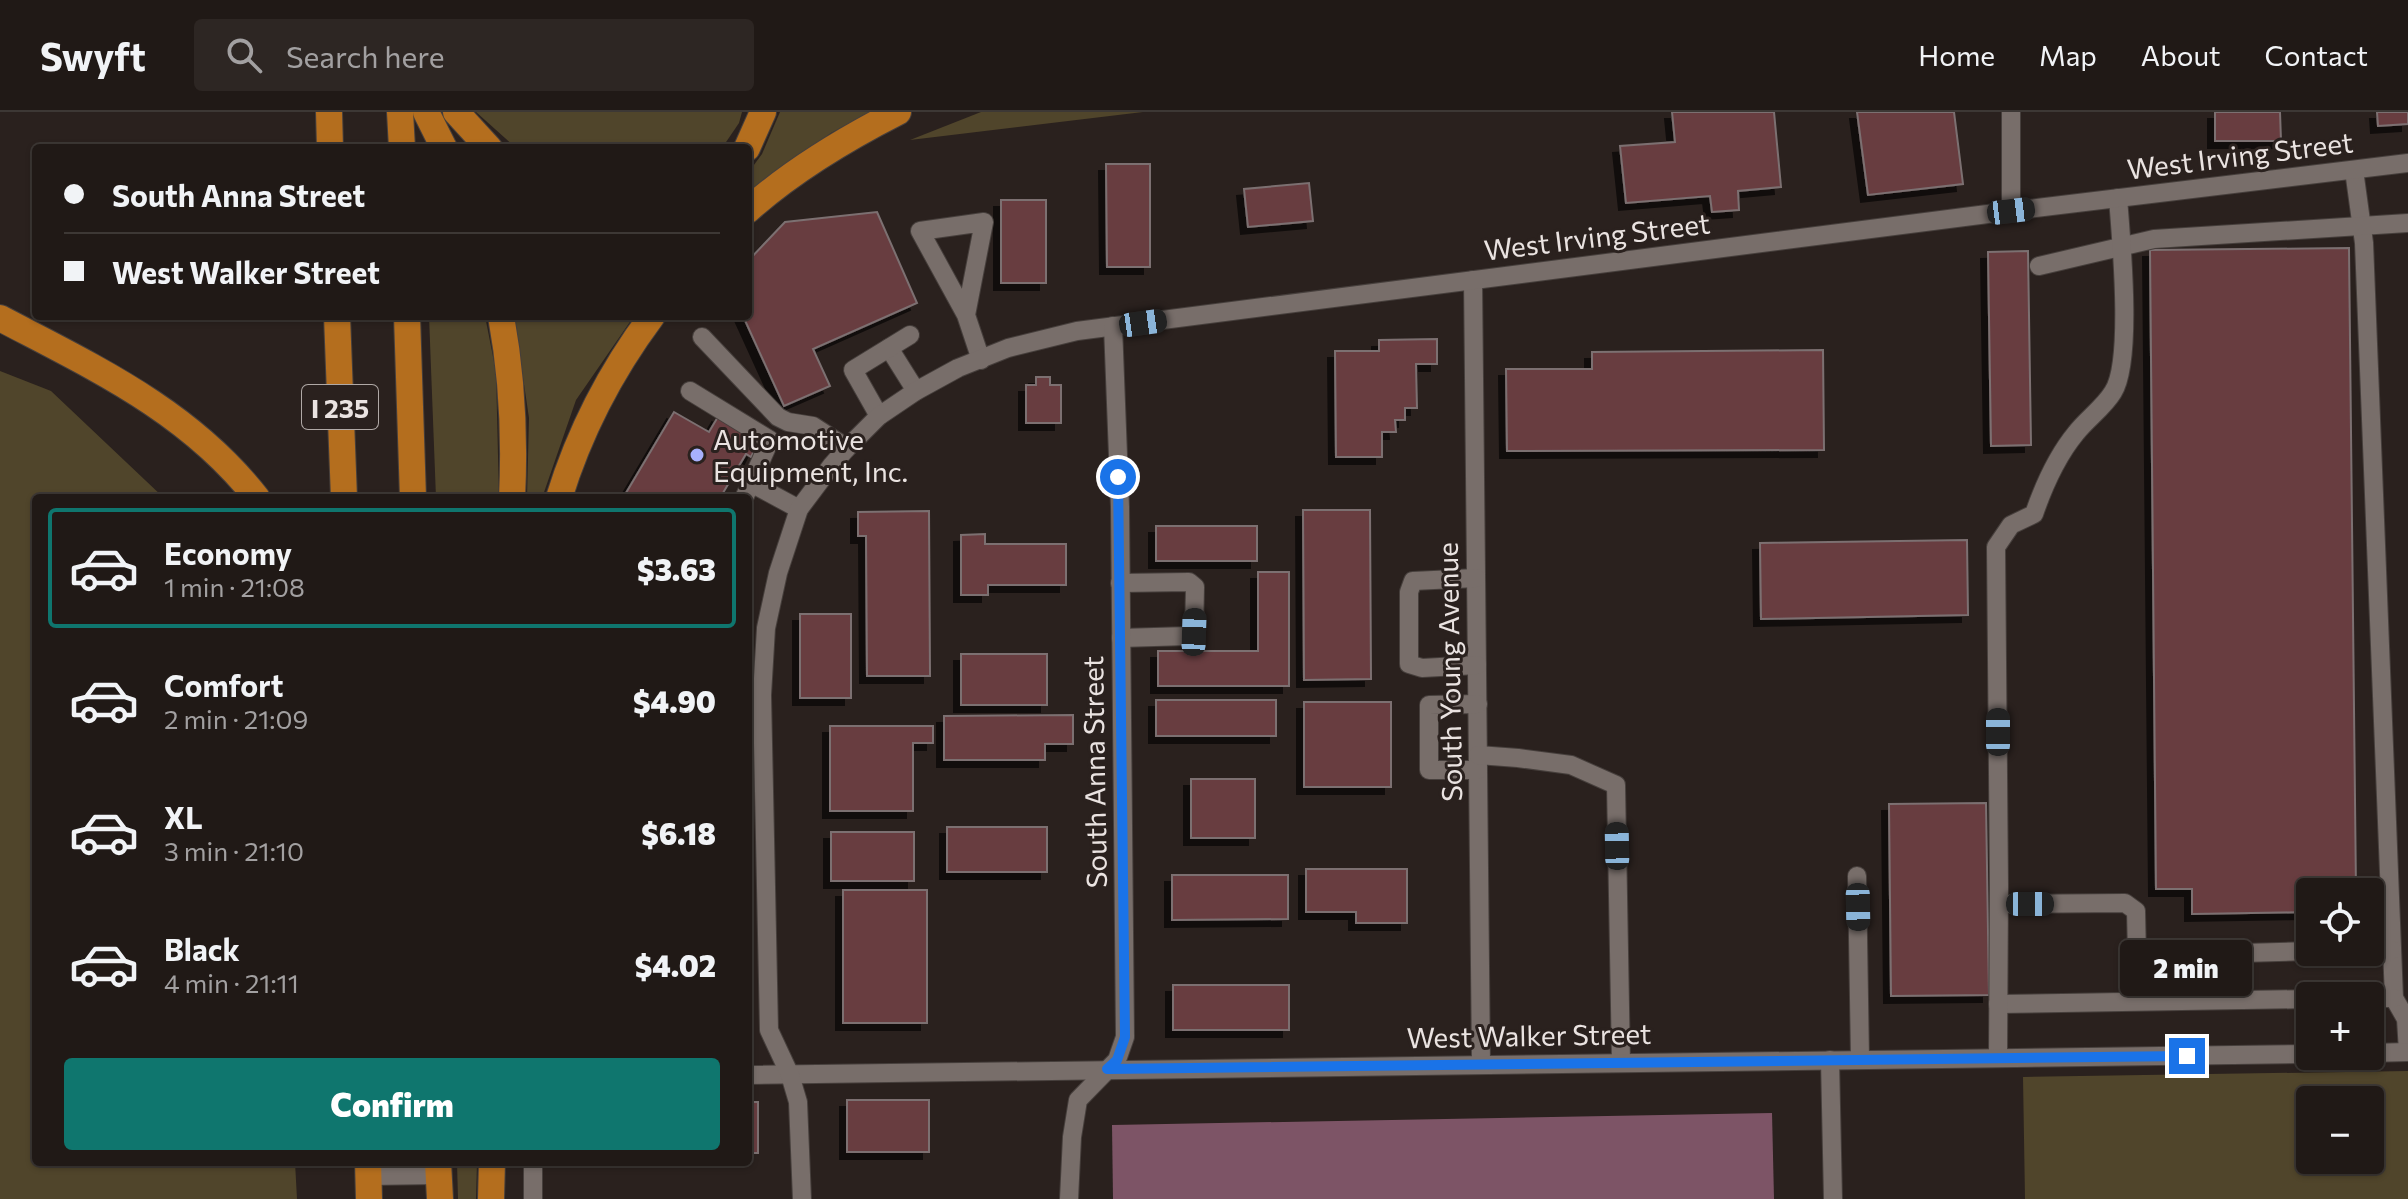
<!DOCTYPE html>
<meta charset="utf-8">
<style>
body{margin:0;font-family:Commissioner,sans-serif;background:#2d2623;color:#f1f3f6;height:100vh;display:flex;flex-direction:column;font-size:30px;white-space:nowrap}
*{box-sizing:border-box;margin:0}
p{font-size:26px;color:#a2a0a1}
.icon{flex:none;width:44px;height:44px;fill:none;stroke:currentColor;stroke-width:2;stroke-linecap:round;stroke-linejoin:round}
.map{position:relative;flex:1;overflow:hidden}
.sheet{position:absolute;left:32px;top:382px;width:720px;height:672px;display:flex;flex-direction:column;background:#201916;border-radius:8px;box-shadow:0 2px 6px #0004,0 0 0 2px #3d3835}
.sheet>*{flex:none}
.hud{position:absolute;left:32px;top:32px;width:720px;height:176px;border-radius:8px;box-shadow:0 2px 6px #0004,0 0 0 2px #3d3835;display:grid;align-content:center;height:176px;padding:0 32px;background:#201916}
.tools{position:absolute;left:2296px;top:766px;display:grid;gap:16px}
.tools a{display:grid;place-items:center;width:88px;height:88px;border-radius:8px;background:#201916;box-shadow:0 2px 6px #0004,0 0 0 2px #3d3835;font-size:40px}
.end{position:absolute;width:36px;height:36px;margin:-18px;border:10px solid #1a73e8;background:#fff;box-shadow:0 0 0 4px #fff}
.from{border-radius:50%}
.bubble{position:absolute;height:56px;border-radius:8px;background:#201916;box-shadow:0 2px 6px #0004,0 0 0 2px #3d3835;font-size:26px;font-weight:800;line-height:56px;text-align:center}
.car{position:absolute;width:24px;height:48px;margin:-24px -12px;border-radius:10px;box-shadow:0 0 6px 2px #0007;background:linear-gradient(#222 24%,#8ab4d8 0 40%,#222 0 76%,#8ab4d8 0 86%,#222 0)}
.hud b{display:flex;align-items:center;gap:28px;height:76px;font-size:30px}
.hud b+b{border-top:2px solid #3d3835}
.hud i{width:20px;height:20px;background:#f1f3f6}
ul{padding:14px 0 0;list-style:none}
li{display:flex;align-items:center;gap:24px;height:120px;margin:0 16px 12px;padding:0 16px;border:4px solid transparent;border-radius:8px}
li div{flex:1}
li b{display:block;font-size:30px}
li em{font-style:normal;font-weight:800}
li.on{border-color:#0f766e}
li>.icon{width:72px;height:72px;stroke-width:1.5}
.action{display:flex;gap:16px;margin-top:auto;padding:16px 32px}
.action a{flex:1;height:92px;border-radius:8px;background:#0f766e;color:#fff;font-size:32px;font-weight:800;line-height:92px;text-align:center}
header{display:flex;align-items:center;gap:48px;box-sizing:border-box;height:112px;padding:0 40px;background:#201916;border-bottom:2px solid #3d3835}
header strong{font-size:38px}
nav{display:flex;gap:44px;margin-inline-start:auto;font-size:28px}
.search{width:560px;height:72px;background:#2d2623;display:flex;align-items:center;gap:20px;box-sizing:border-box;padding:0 28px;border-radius:8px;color:#a2a0a1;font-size:30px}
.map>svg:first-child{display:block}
.green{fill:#50452b;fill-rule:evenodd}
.water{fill:#7d5466}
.building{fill:#683d41;stroke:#7c7071;stroke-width:2;filter:url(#shadow)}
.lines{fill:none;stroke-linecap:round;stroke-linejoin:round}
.minor-casing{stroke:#463f3c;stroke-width:20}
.highway-casing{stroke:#463f3c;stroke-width:28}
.minor{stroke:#786e6a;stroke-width:18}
.highway{stroke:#b46e1e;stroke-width:26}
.route{stroke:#1a73e8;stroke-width:10}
.poi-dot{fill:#a7b0fc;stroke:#2a211e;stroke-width:3}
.labels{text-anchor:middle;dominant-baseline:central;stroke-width:6;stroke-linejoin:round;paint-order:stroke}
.shield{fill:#2a211e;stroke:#b0a9a6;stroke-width:2}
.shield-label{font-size:26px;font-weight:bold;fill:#eae3e1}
.street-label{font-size:28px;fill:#eae3e1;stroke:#2a211e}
.poi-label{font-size:28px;fill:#eae3e1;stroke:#2a211e;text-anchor:start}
</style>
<header>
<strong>Swyft</strong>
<div class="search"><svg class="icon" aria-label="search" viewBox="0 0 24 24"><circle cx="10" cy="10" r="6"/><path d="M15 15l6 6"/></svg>Search here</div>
<nav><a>Home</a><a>Map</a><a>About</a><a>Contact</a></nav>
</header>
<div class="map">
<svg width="2408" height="1087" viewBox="0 0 2408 1087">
<defs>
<filter id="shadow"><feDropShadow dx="-7" dy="7" stdDeviation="0" flood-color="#0009"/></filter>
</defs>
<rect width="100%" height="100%" fill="#2a211e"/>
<!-- green -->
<g class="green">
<polygon points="476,0 742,0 739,11 722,36 516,36"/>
<polygon points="780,0 871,0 831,21 748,82 748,61 762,42"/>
<polygon points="981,0 1143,0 910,28"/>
<polygon points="429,204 485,204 496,260 499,386 436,386"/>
<polygon points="514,204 634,204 576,288 542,386 527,386 529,306"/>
<polygon points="0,259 51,279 164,386 36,386 36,1050 295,1050 297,1087 0,1087"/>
<path d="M2408,959v128h-383l-2,-122zM2310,988h60v60h-60z"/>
<polygon points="457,1050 477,1050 476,1087 458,1087"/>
</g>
<!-- water -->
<polygon class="water" points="1772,1001 1774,1087 1113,1087 1112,1013"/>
<!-- building -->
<g class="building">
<polygon points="1672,0 1774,0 1781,75 1738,79 1739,98 1712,100 1710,84 1626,91 1620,34 1675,30"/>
<polygon points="1857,0 1954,0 1963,72 1868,83"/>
<polygon points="2215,0 2280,0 2281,29 2215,29"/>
<polygon points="2377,0 2408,0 2408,12 2378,14"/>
<polygon points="1106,52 1150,52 1150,155 1107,155"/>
<polygon points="1309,71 1313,109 1248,115 1244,77"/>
<rect x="1001" y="88" width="45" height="83"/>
<polygon points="877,100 917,191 813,237 830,274 784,294 743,204 748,204 748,149 785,110"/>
<polygon points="2349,136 2356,780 2310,780 2310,800 2192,802 2192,777 2156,777 2150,138"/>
<polygon points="2028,139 2031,333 1991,334 1988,140"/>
<polygon points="1437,227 1437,252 1416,252 1417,296 1405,296 1405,308 1395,308 1396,320 1382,320 1382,345 1336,345 1335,239 1379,239 1379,228"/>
<polygon points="1823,238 1824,338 1507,339 1506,257 1592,257 1592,240"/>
<polygon points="1036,265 1050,265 1050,273 1061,273 1061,311 1026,311 1026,273 1036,273"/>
<polygon points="674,300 709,320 719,303 756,324 749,336 754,339 751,345 746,342 720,386 623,386"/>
<polygon points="1303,398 1370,398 1371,567 1304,568"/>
<polygon points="929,399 930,564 867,564 866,424 858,424 858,400"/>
<rect x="1156" y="414" width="101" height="35"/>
<polygon points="985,422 985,432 1066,432 1066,473 988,473 988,483 961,483 961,423"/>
<polygon points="1967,428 1968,503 1761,507 1760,431"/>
<polygon points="1258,460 1289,460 1289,574 1158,574 1158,539 1258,539"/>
<rect x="800" y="502" width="51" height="84"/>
<rect x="961" y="542" width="86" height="51"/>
<rect x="1156" y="588" width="120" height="36"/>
<rect x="1304" y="590" width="87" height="85"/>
<polygon points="1073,603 1073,632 1045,632 1045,648 944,648 944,604"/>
<polygon points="830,614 933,614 933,631 913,631 913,699 830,699"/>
<rect x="1191" y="667" width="64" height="59"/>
<polygon points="1986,691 1989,883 1891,884 1889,692"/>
<rect x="947" y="715" width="100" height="45"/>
<rect x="831" y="720" width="83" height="49"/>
<polygon points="1306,757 1407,757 1407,811 1356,811 1356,800 1306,800"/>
<polygon points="1172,763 1288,763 1288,807 1172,808"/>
<rect x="843" y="778" width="84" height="133"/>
<rect x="1173" y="873" width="116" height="45"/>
<rect x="847" y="988" width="82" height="52"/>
<rect x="748" y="990" width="10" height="51"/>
</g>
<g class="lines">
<defs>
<g id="minor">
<polyline points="2354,58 2364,131 2394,886 2406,907 2408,940"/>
<polyline points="2011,99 2011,0"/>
<polyline points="2039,154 2154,127 2408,111"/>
<polyline points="1473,168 1481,951"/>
<polyline points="966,203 984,110 920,119 966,203 981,248"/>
<polyline points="702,225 778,305 788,310 813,314 847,336"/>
<polyline points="889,236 916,279"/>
<polyline points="690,279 770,328 751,371"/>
<polyline points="879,304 853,258 910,223"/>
<polyline points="744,386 751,371 799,397"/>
<polyline points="1476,466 1413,469 1409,480 1409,552 1422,556 1477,553"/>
<polyline points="1120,471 1189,470 1195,475 1194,520 1188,524 1121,526"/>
<polyline points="1478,592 1429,593 1429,658 1478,658"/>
<polyline points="1478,643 1518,646 1571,653 1616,673 1621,950"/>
<polyline points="1857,764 1860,947"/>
<polyline points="1999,792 2125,791 2136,799 2137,844 2310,839"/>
<polyline points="2370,838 2392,838"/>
<polyline points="2370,886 2394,886"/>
<polyline points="1998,892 2310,887"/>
<polyline points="2370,941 2408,940"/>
<path d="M1998,946l1,-171 -3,-340 15,-22 23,-11c10,-29 23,-58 42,-81 11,-14 28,-26 37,-41 20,-31 8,-154 5,-194"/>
<polyline points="1830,948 1833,1087"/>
<polyline points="748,963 2310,942"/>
<polyline points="368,1064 439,1063"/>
<polyline points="533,1087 533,1050"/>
<polyline points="802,1087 798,990 790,963 769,918 762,583 766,516 778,461 799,397 832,353 847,336 879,304 916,279 958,256 1008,236 1077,219 2011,99 2408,51"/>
<polyline points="1069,1087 1072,1025 1078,988 1117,948 1125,925 1120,395 1113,214"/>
</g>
<g id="highway">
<polyline points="329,0 330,36"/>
<polyline points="400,0 402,36"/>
<polyline points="426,0 444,36"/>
<polyline points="456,0 489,36"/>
<polyline points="747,36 763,0"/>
<path d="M748,98c45,-40 97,-71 150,-98"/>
<polyline points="337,204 344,386"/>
<polyline points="407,204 413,386"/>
<path d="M501,204c11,60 14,121 11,182"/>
<path d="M0,206c95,50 189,93 257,180"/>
<path d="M559,386c20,-65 52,-127 93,-182"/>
<polyline points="368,1050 369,1087"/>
<polyline points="438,1050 440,1087"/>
<polyline points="491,1087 492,1050"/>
</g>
</defs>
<!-- minor casing -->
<use href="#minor" class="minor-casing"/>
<!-- highway casing -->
<use href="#highway" class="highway-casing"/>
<!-- minor -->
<use href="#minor" class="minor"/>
<!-- highway -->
<use href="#highway" class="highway"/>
</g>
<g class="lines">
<!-- route -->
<polyline class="route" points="1118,365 1125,925 1117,948 1107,957 2187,944"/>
</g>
<!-- markers -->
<circle class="poi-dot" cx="697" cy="343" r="8"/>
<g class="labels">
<!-- shield labels -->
<rect class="shield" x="302" y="273" width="76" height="44" rx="6"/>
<g class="shield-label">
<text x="340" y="295">I 235</text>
</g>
<!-- street labels -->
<g class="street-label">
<text transform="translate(2240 43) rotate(-7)">West Irving Street</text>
<text transform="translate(1597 124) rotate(-7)">West Irving Street</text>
<text transform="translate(1449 560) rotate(-91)">South Young Avenue</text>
<text transform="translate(1094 660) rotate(-91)">South Anna Street</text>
<text transform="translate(1529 923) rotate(-1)">West Walker Street</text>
</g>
<!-- poi labels -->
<g class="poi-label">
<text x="713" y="327">Automotive<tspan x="713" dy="32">Equipment, Inc.</tspan></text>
</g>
</g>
</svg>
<div class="tools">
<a><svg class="icon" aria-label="locate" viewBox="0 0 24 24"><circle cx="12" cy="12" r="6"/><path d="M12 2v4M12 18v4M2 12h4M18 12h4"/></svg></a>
<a>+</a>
<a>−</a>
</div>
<i class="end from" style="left:1118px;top:365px"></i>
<i class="end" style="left:2187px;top:944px"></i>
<div class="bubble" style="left:2120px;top:828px;width:132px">2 min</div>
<i class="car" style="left:2011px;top:99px;rotate:83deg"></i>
<i class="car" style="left:1143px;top:211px;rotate:82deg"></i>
<i class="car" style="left:1194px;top:520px;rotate:2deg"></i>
<i class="car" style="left:1998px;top:620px;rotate:0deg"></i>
<i class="car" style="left:1617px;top:734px;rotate:359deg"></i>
<i class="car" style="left:2030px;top:792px;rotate:90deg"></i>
<i class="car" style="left:1858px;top:795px;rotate:179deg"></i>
<div class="hud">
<b><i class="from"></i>South Anna Street</b>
<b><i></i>West Walker Street</b>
</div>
<section class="sheet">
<ul>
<li class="on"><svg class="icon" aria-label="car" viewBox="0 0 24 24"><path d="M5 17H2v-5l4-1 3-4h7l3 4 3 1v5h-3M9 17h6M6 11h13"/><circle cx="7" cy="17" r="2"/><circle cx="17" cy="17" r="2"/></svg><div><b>Economy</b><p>1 min · 21:08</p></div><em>$3.63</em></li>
<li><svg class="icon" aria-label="car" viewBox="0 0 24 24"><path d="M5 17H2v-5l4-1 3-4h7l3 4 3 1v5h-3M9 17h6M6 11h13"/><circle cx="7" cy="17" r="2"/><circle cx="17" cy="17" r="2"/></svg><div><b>Comfort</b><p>2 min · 21:09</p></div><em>$4.90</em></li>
<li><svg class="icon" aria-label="car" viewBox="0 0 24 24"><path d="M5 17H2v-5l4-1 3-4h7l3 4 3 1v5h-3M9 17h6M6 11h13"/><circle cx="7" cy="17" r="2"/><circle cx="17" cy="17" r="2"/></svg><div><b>XL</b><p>3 min · 21:10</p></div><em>$6.18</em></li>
<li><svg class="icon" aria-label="car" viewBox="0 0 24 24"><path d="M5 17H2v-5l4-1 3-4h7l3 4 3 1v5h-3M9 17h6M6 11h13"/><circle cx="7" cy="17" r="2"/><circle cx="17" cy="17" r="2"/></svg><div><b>Black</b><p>4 min · 21:11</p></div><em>$4.02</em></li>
</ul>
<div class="action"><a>Confirm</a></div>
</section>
</div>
